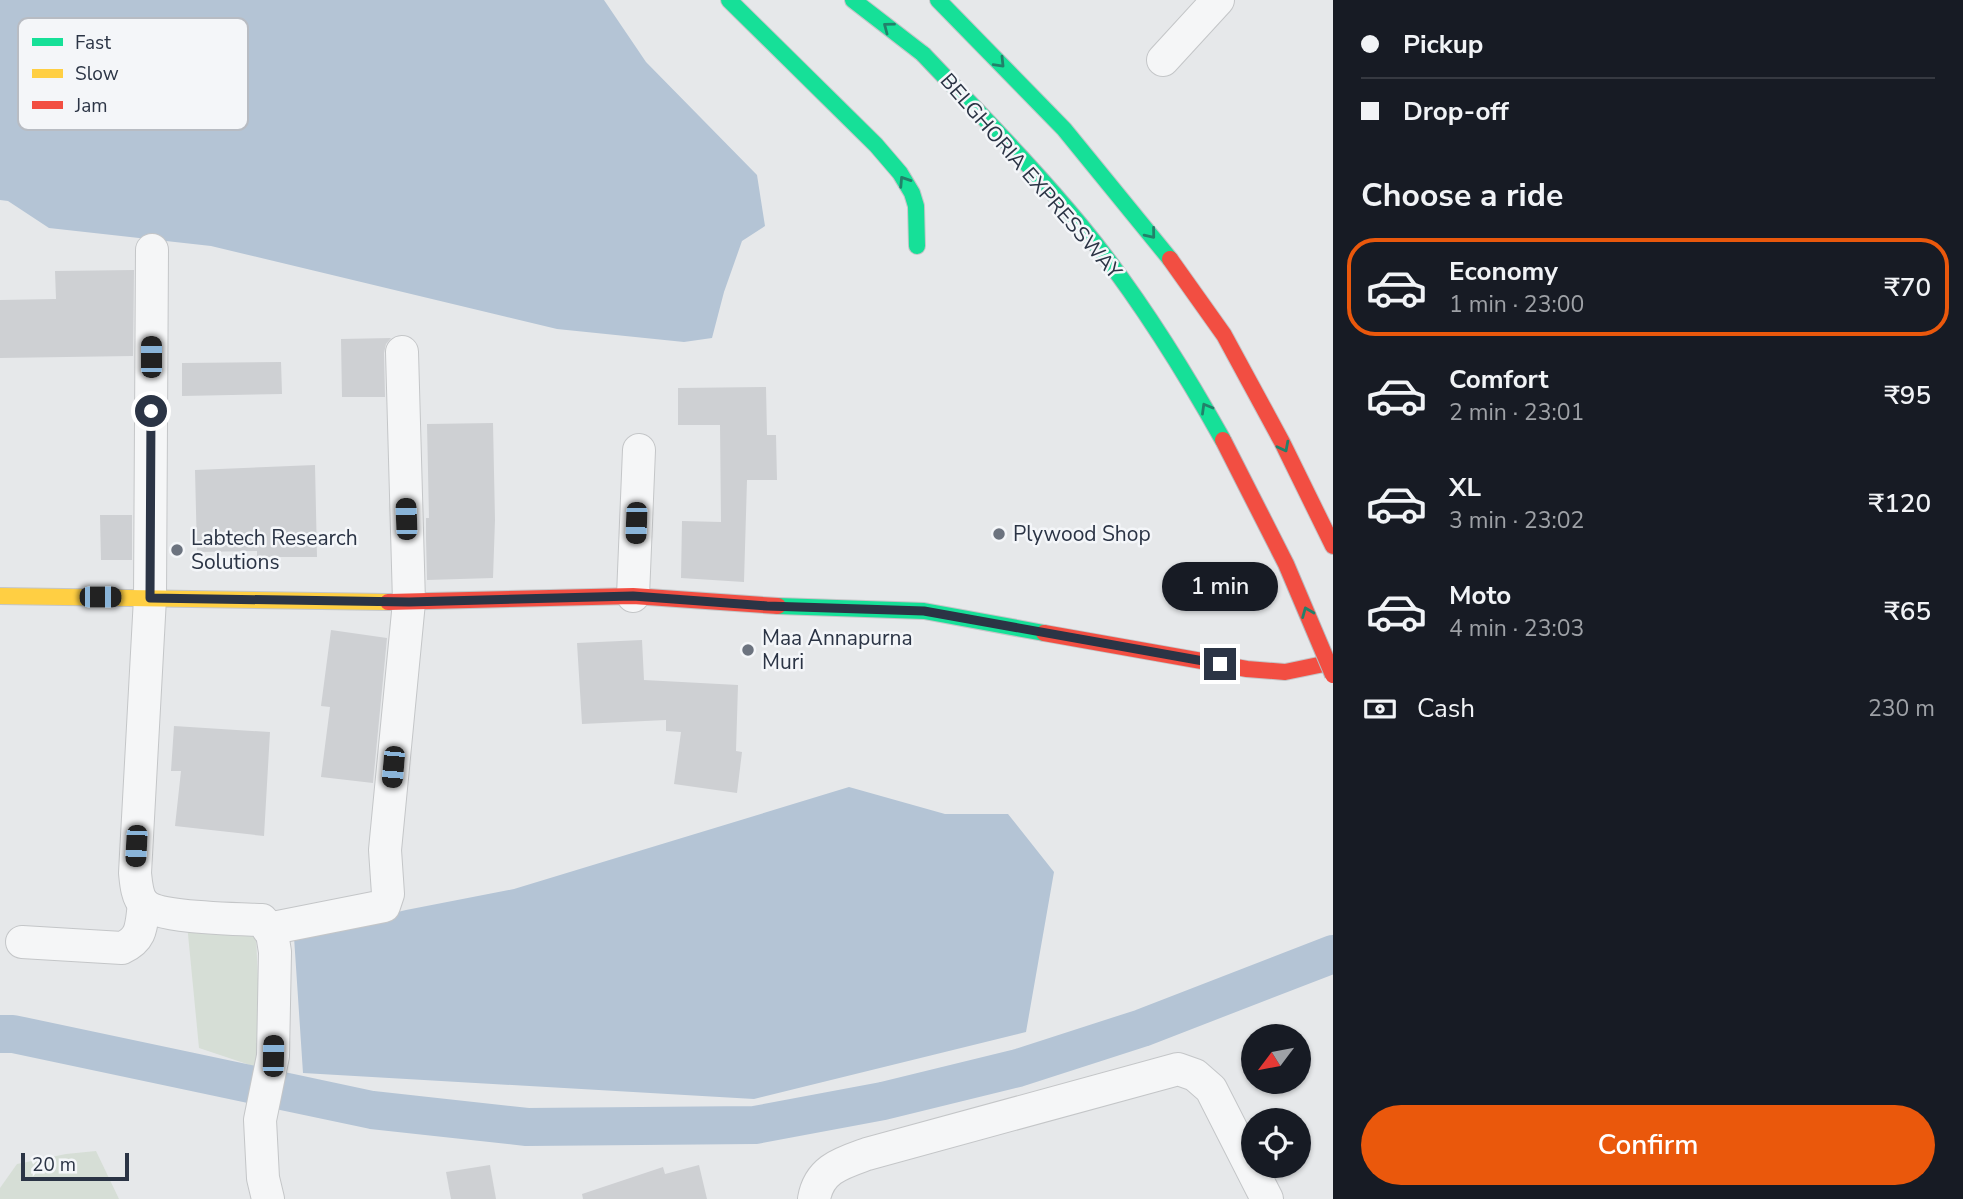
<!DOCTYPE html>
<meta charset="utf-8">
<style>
body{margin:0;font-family:"Nunito Sans",sans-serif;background:#20242c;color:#f1f3f6;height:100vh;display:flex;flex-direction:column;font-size:26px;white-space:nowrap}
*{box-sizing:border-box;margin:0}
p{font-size:23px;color:#9ea1a6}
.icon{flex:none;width:38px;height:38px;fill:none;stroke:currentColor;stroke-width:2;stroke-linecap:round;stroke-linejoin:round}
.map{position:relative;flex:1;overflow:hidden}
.drawer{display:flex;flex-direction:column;background:#171b24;width:630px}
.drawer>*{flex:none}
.hud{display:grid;align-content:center;height:154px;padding:0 28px;background:#171b24}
.needle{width:46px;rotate:238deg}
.tools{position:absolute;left:1241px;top:1024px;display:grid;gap:14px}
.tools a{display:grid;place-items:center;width:70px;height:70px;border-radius:50%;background:#171b24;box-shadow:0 2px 5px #0004;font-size:35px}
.scale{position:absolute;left:21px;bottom:18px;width:108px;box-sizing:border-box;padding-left:7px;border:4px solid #2b3445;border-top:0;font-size:19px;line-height:24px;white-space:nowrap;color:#2b3445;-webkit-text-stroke:5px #f4f6f9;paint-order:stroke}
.end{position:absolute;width:32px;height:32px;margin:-16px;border:9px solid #2b3445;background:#fff;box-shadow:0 0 0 4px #fff}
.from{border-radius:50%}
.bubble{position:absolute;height:49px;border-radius:24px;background:#171b24;box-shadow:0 2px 5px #0004;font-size:23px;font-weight:600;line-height:49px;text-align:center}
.car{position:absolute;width:21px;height:42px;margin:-21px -10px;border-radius:9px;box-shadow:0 0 5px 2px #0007;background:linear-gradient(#222 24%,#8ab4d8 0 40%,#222 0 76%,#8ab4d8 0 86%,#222 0)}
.hud b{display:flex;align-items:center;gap:24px;height:66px;font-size:26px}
.hud b+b{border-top:2px solid #363941}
.hud i{width:18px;height:18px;background:#f1f3f6}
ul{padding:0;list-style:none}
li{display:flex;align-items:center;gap:21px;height:98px;margin:0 14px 10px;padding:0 14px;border:4px solid transparent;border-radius:28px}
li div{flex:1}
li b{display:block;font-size:26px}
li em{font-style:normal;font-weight:600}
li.current{border-color:#ea580c}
li>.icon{width:63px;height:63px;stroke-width:1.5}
h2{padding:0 28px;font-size:32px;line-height:84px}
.pay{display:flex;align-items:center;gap:18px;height:77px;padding:0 28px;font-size:26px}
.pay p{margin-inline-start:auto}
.action{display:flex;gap:14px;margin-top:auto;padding:14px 28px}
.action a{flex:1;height:80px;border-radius:42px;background:#ea580c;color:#fff;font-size:28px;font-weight:600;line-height:80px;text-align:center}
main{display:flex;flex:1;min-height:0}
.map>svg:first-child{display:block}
.green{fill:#d6ded6}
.water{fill:#b4c4d5}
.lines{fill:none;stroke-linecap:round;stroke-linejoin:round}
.canal{stroke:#b4c4d5;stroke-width:38}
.building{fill:#ced0d3}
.street-casing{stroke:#c4c6c8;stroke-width:34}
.fast-casing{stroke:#c4c6c8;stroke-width:18}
.slow-casing{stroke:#c4c6c8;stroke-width:18}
.jam-casing{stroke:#c4c6c8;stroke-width:18}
.street{stroke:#f5f6f7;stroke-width:32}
.fast{stroke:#16e098;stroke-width:16}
.slow{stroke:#ffcf43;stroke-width:16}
.jam{stroke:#f24e42;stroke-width:16}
.fast-bridge-casing{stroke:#b8bbbf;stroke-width:18;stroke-linecap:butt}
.jam-bridge-casing{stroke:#b8bbbf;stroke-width:18;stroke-linecap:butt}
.fast-bridge{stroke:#16e098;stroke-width:16}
.jam-bridge{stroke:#f24e42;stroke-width:16}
.oneway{stroke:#22816a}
.route{stroke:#2b3445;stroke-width:9}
.poi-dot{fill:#6c737f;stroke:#f4f6f9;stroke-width:2.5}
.labels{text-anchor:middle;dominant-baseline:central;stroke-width:5;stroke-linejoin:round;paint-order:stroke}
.street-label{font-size:21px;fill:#2b3445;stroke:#f4f6f9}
.poi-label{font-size:21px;fill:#2b3445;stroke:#f4f6f9;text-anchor:start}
.key{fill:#f4f6f9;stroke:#b8bcc3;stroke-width:2}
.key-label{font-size:19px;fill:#2b3445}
</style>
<main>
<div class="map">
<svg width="1333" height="1199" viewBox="0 0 1333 1199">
<rect width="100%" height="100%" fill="#e6e8ea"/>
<!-- green -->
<g class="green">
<polygon points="187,924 256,935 262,1069 199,1048"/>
<polygon points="96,1151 119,1199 0,1199 0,1188 17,1164 66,1154"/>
</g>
<!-- water -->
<g class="water">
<polygon points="0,0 604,0 646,62 757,175 765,226 742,241 724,292 712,338 684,342 557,329 211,246 49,228 8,201 0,200"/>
<polygon points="849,787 945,814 1008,814 1054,872 1026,1032 754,1099 303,1073 294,937 406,910 514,889"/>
</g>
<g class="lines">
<!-- canal -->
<polyline class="canal" points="0,1034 13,1034 372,1110 527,1127 755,1125 883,1101 1018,1068 1142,1028 1333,954"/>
</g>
<!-- building -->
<g class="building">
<polygon points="134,270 133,356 0,358 0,300 56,299 55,271"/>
<polygon points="391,338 386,344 384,353 385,397 342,397 341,339"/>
<polygon points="281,362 282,394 182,396 182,363"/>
<polygon points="766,387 767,435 776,435 777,480 747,480 744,582 681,578 682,521 721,522 720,425 678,425 678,388"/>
<polygon points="493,423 495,520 493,578 427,580 426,538 426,518 429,518 427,424"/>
<polygon points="315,465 317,557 257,557 257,551 197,552 195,470"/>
<polygon points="100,515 132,515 132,560 101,560"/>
<polygon points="331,630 387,638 373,783 321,777 330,707 321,706"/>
<polygon points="642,640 644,680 738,685 736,751 742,752 737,793 674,784 681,732 666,731 666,720 582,724 577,643"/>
<polygon points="174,726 270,732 264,836 175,826 181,771 171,771"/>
<polygon points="490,1165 496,1199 451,1199 446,1172"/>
<polygon points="699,1165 707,1199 583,1199 582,1194 663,1167 665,1174"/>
</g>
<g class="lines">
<defs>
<g id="street">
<polyline points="1163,60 1218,0"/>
<path d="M152,250l-2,348 -15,275c1,10 2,24 9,31 14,14 95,15 118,16l10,13 3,19 -2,104 -13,64 3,58 5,21"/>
<polyline points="633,596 639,450"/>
<polyline points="268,929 384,906 388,894 385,850 409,602 402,352"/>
<path d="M22,942l100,6c21,-9 19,-23 22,-44"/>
<path d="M814,1199c5,-30 28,-36 53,-45l311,-85 17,6 16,14 56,110"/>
</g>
<g id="fast">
<polyline points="729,0 876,145 900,173 912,193 916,206 917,246"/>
<polyline points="853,0 923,54"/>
<polyline points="938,0 1064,129 1170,259"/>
<polyline points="778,606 924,611 1044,633"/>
</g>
<polyline id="slow" points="0,596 388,602"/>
<g id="jam">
<polyline points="1170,259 1224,335 1282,442 1333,546"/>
<polyline points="388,602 633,596 778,606"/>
<polyline points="1044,633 1247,669 1285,672 1333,662"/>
</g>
</defs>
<!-- street casing -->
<use href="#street" class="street-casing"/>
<!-- fast casing -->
<use href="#fast" class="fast-casing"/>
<!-- slow casing -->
<use href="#slow" class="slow-casing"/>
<!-- jam casing -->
<use href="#jam" class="jam-casing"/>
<!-- street -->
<use href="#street" class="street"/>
<!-- fast -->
<use href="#fast" class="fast"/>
<!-- slow -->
<use href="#slow" class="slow"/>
<!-- jam -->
<use href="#jam" class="jam"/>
<defs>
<path id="fast-bridge" d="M923,54c54,57 109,112 159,173 54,66 99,138 141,213"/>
<polyline id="jam-bridge" points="1223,440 1286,564 1333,675"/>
</defs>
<!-- fast-bridge casing -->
<use href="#fast-bridge" class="fast-bridge-casing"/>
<!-- jam-bridge casing -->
<use href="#jam-bridge" class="jam-bridge-casing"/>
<!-- fast-bridge -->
<use href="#fast-bridge" class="fast-bridge"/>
<!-- jam-bridge -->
<use href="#jam-bridge" class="jam-bridge"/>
</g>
<!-- one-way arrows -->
<defs><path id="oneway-chevron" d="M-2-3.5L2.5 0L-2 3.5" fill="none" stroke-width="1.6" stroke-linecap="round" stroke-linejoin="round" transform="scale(1.75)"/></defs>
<g class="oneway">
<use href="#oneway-chevron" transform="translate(888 27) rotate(-143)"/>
<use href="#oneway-chevron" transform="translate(1000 63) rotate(46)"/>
<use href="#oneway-chevron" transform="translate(904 181) rotate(-123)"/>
<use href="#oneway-chevron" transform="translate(1151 234) rotate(51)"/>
<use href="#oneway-chevron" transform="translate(1206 408) rotate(-120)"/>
<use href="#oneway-chevron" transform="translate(1284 447) rotate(63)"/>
<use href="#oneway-chevron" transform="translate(1307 612) rotate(-112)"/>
</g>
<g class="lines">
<!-- route -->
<polyline class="route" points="151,411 150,598 409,602 633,596 767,606 924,611 1220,664"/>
</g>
<!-- markers -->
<g class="poi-dot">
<circle cx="999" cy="534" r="7"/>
<circle cx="177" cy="550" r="7"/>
<circle cx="748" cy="650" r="7"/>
</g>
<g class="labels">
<!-- street labels -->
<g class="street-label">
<text transform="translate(1031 176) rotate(49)">BELGHORIA EXPRESSWAY</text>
</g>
<!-- poi labels -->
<g class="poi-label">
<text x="1013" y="534">Plywood Shop</text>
<text x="191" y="538">Labtech Research<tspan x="191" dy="24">Solutions</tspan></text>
<text x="762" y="638">Maa Annapurna<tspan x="762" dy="24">Muri</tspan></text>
</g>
</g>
<!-- legend -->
<rect x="18" y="18" width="230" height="112" rx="10" class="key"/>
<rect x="32" y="38" width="31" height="8" fill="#16e098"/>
<rect x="32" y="69" width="31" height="9" fill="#ffcf43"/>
<rect x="32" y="101" width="31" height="8" fill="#f24e42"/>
<g class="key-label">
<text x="75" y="49">Fast</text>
<text x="75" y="80">Slow</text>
<text x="75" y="112">Jam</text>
</g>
</svg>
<div class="tools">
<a><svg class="needle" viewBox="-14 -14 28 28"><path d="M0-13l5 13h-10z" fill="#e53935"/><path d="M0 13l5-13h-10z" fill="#9ea1a6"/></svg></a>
<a><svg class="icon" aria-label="locate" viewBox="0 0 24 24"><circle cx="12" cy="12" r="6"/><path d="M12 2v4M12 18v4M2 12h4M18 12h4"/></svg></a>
</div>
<div class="scale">20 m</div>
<i class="end from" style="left:151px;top:411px"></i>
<i class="end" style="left:1220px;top:664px"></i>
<div class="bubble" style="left:1162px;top:562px;width:116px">1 min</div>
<i class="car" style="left:151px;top:357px;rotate:0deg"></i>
<i class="car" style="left:406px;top:519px;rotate:358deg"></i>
<i class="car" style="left:636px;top:523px;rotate:182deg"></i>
<i class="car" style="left:100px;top:597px;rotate:90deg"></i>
<i class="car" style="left:393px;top:767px;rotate:185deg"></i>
<i class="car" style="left:136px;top:846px;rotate:183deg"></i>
<i class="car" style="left:273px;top:1056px;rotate:1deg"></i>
</div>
<section class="drawer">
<div class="hud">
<b><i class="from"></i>Pickup</b>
<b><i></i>Drop-off</b>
</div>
<h2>Choose a ride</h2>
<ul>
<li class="current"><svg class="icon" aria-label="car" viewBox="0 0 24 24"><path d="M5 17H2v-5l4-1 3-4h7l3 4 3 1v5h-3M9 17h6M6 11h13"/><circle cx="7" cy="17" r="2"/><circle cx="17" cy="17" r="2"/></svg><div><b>Economy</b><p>1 min · 23:00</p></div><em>₹70</em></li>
<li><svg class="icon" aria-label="car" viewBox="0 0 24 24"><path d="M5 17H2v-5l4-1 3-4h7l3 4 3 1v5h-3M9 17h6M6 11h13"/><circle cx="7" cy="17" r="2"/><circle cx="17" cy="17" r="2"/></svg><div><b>Comfort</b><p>2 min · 23:01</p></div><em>₹95</em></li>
<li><svg class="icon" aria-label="car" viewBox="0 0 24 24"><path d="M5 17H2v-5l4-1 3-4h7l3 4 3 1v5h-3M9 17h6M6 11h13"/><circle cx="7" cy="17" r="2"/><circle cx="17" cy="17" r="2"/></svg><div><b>XL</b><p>3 min · 23:02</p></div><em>₹120</em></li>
<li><svg class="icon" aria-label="car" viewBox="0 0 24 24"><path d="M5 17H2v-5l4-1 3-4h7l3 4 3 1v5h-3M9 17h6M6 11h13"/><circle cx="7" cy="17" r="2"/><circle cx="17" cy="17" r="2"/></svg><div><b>Moto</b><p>4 min · 23:03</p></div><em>₹65</em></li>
</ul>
<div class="pay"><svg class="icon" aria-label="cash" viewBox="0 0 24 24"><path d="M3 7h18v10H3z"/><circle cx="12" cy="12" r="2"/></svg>Cash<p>230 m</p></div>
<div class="action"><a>Confirm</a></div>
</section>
</main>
